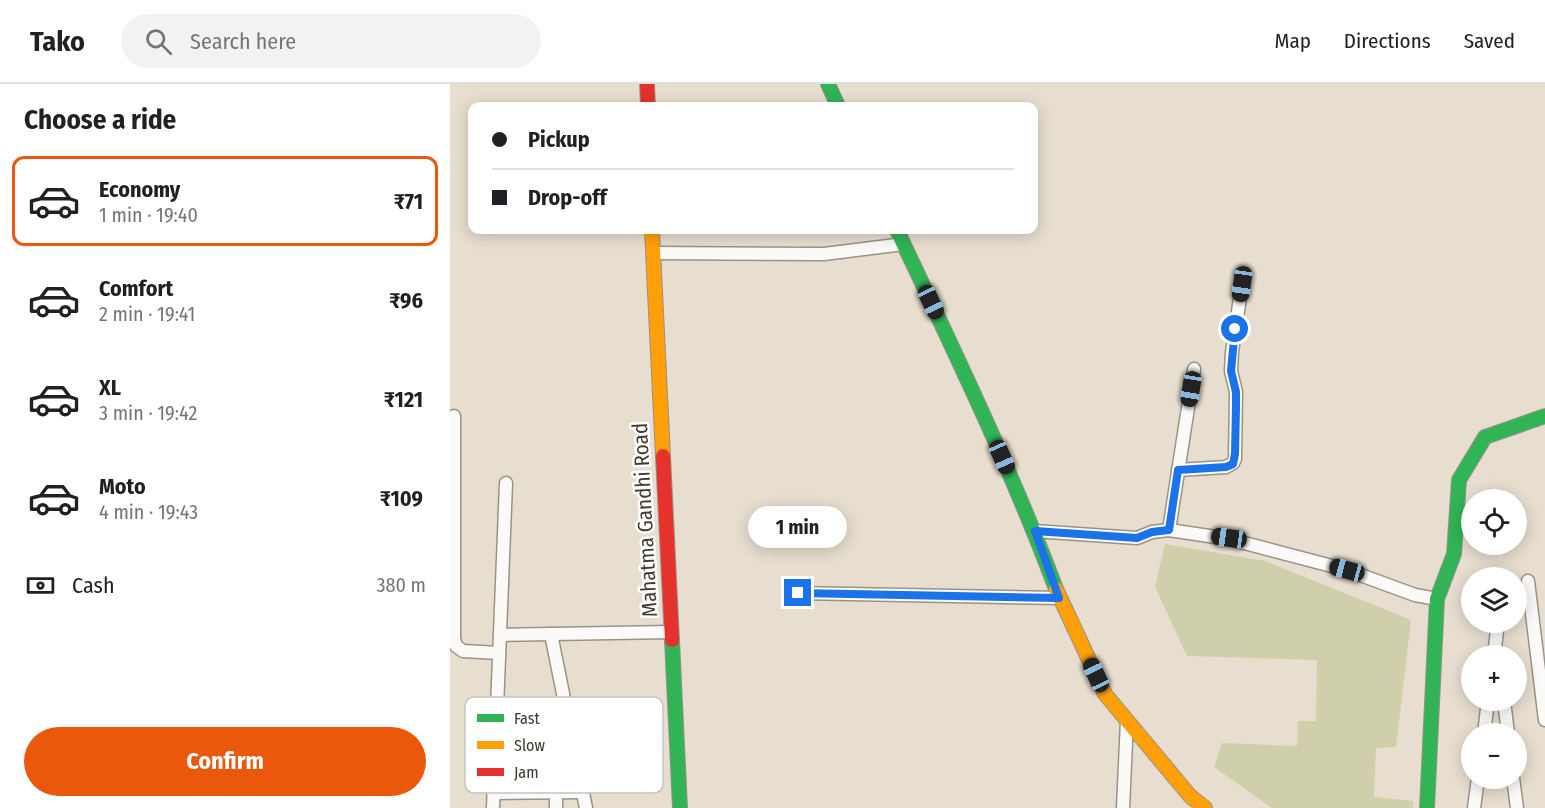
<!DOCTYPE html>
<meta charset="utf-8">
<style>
body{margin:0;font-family:"Fira Sans Condensed",sans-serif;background:#f2f2f2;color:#202124;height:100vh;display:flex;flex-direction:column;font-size:22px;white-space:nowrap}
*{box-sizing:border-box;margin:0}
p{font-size:20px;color:#757577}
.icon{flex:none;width:33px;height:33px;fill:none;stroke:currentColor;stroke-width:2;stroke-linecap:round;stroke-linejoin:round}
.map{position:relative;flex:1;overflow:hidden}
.sheet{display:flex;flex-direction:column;background:#fff;width:450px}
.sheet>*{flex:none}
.guide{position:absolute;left:18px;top:18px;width:570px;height:132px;border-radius:12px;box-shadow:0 3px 15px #0003;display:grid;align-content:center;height:132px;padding:0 24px;background:#fff}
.fabs{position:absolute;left:1011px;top:405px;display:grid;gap:12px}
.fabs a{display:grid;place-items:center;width:66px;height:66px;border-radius:50%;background:#fff;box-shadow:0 3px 15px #0003;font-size:30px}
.end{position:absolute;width:27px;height:27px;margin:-14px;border:8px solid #1a73e8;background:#fff;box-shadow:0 0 0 3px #fff}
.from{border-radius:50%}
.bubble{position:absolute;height:42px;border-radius:21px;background:#fff;box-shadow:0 3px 15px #0003;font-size:20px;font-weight:700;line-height:42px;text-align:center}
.car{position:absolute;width:18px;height:36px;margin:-18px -9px;border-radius:8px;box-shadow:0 0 4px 2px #0007;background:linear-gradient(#222 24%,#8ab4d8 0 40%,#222 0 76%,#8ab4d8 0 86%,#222 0)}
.guide b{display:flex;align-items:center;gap:21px;height:57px;font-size:22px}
.guide b+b{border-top:2px solid #e0e0e0}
.guide i{width:15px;height:15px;background:#202124}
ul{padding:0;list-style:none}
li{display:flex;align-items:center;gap:18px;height:90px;margin:0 12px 9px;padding:0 12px;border:3px solid transparent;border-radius:12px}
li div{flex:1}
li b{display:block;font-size:22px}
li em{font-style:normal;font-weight:700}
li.selected{border-color:#ea580c}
li>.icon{width:54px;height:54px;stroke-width:1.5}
h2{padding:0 24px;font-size:27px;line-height:72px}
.pay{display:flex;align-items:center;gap:15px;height:66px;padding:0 24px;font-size:22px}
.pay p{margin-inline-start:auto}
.action{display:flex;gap:12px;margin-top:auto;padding:12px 24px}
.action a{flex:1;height:69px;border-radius:36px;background:#ea580c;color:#fff;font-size:24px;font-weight:700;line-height:69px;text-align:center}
header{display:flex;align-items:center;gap:36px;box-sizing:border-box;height:84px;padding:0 30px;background:#fff;border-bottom:2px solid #e0e0e0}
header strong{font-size:28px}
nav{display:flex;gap:33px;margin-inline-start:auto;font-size:21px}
.search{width:420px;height:54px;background:#f2f2f2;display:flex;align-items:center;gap:15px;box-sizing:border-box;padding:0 21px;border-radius:33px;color:#757577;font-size:22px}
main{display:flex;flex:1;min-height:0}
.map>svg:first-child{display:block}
.green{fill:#cfd0a9}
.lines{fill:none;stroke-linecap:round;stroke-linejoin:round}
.street-casing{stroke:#999387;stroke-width:15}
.fast-casing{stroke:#999387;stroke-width:16}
.slow-casing{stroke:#999387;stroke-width:16}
.jam-casing{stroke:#999387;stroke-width:16}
.street{stroke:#fbfaf8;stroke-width:12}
.fast{stroke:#30b455;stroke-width:14}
.slow{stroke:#ff9f0a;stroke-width:14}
.jam{stroke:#e5322d;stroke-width:14}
.route{stroke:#1a73e8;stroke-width:8}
.labels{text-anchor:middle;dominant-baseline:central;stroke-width:5;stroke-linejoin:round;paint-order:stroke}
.street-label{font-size:21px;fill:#403a2f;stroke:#fff}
.key{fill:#fff;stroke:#c6c4c1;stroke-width:1.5}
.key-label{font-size:16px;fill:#403a2f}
</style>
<header>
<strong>Tako</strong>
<div class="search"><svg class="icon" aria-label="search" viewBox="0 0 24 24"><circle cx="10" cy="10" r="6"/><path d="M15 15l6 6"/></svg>Search here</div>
<nav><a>Map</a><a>Directions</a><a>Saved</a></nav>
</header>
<main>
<section class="sheet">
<h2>Choose a ride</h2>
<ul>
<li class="selected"><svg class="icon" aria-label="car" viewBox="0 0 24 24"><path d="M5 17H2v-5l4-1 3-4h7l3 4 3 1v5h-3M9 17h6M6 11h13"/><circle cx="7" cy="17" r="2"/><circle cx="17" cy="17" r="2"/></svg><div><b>Economy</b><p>1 min · 19:40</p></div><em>₹71</em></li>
<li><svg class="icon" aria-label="car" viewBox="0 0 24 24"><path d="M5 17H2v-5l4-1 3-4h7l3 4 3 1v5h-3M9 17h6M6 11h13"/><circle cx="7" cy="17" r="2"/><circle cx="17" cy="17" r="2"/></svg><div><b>Comfort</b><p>2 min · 19:41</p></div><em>₹96</em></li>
<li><svg class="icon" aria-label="car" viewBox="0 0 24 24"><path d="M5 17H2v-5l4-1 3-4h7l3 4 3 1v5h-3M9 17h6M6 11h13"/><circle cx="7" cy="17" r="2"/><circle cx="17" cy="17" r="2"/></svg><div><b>XL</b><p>3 min · 19:42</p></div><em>₹121</em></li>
<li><svg class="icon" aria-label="car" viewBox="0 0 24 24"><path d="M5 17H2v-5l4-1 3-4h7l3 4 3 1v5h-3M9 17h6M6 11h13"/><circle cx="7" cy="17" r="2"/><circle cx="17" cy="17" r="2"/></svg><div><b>Moto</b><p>4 min · 19:43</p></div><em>₹109</em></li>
</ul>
<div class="pay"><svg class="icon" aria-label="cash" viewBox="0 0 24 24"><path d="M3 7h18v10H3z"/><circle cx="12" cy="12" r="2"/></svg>Cash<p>380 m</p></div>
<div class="action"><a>Confirm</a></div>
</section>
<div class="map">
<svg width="1095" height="724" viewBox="0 0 1095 724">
<rect width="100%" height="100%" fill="#e7decf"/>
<!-- green -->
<polygon class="green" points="715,460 815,477 961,536 946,663 926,664 924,713 963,717 963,724 822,724 764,683 772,659 847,662 848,637 866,637 867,576 737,572 705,503"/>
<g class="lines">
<defs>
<g id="street">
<polyline points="203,169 374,170 454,160"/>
<polyline points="4,332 4,554 6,562 13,567 49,569"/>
<polyline points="728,386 776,383 783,379 785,375 786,308 781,287 782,268 792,200"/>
<polyline points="719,446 744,285"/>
<polyline points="584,447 687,454 702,448 719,446 779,455 897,486 965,511 987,515"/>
<polyline points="1054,494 1054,493"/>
<polyline points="1078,497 1095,636"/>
<polyline points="348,509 609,514"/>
<polyline points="101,550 136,724"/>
<polyline points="50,551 221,548"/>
<polyline points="1044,572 1048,538"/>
<polyline points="1054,616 1058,650"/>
<polyline points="46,641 120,643"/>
<polyline points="1034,650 1038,616"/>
<polyline points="1063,694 1067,724"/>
<polyline points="43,709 132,708"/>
<polyline points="43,724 56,399"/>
<polyline points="106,724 106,708"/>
<polyline points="673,724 677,636"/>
<polyline points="1024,724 1028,694"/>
</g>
<g id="fast">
<polyline points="378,0 388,22"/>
<path d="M447,146c56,119 113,236 159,359"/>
<polyline points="222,556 230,724"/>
<polyline points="977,724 987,515 1004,470 1009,396 1035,353 1095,332"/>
</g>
<g id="slow">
<polyline points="202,146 213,372"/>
<polyline points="606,505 655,610 740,712 755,724"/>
</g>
<g id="jam">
<polyline points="197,0 198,22"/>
<polyline points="213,372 222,556"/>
</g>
</defs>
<!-- street casing -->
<use href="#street" class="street-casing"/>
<!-- fast casing -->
<use href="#fast" class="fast-casing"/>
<!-- slow casing -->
<use href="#slow" class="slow-casing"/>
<!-- jam casing -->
<use href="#jam" class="jam-casing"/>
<!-- street -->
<use href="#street" class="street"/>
<!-- fast -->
<use href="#fast" class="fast"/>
<!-- slow -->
<use href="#slow" class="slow"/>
<!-- jam -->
<use href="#jam" class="jam"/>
</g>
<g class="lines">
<!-- route -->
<polyline class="route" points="348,509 609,514 585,447 687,454 702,448 719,446 728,386 776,383 783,380 785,370 786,323 786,308 781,287 785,245"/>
</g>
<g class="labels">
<!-- street labels -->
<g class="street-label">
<text transform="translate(195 436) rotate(-93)">Mahatma Gandhi Road</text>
</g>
</g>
<!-- legend -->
<rect x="15" y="613" width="198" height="96" rx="9" class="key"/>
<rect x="27" y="630" width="27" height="8" fill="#30b455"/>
<rect x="27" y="657" width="27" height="8" fill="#ff9f0a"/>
<rect x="27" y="684" width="27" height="8" fill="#e5322d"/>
<g class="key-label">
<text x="64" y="640">Fast</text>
<text x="64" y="667">Slow</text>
<text x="64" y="694">Jam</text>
</g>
</svg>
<div class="fabs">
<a><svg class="icon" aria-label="locate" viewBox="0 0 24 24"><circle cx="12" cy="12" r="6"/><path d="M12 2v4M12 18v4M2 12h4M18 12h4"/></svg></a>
<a><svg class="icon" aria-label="layers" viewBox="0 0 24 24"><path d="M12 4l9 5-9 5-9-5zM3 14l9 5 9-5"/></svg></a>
<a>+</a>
<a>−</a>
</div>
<i class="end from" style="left:785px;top:245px"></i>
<i class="end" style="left:348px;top:509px"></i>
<div class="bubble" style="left:298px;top:422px;width:99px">1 min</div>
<i class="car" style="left:792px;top:200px;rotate:188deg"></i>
<i class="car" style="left:481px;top:218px;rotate:155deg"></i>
<i class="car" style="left:741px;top:305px;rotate:189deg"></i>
<i class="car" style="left:552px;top:373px;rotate:156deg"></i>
<i class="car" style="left:779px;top:454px;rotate:278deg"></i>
<i class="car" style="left:897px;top:486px;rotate:285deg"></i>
<i class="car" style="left:646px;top:591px;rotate:335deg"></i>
<div class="guide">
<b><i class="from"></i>Pickup</b>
<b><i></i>Drop-off</b>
</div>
</div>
</main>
